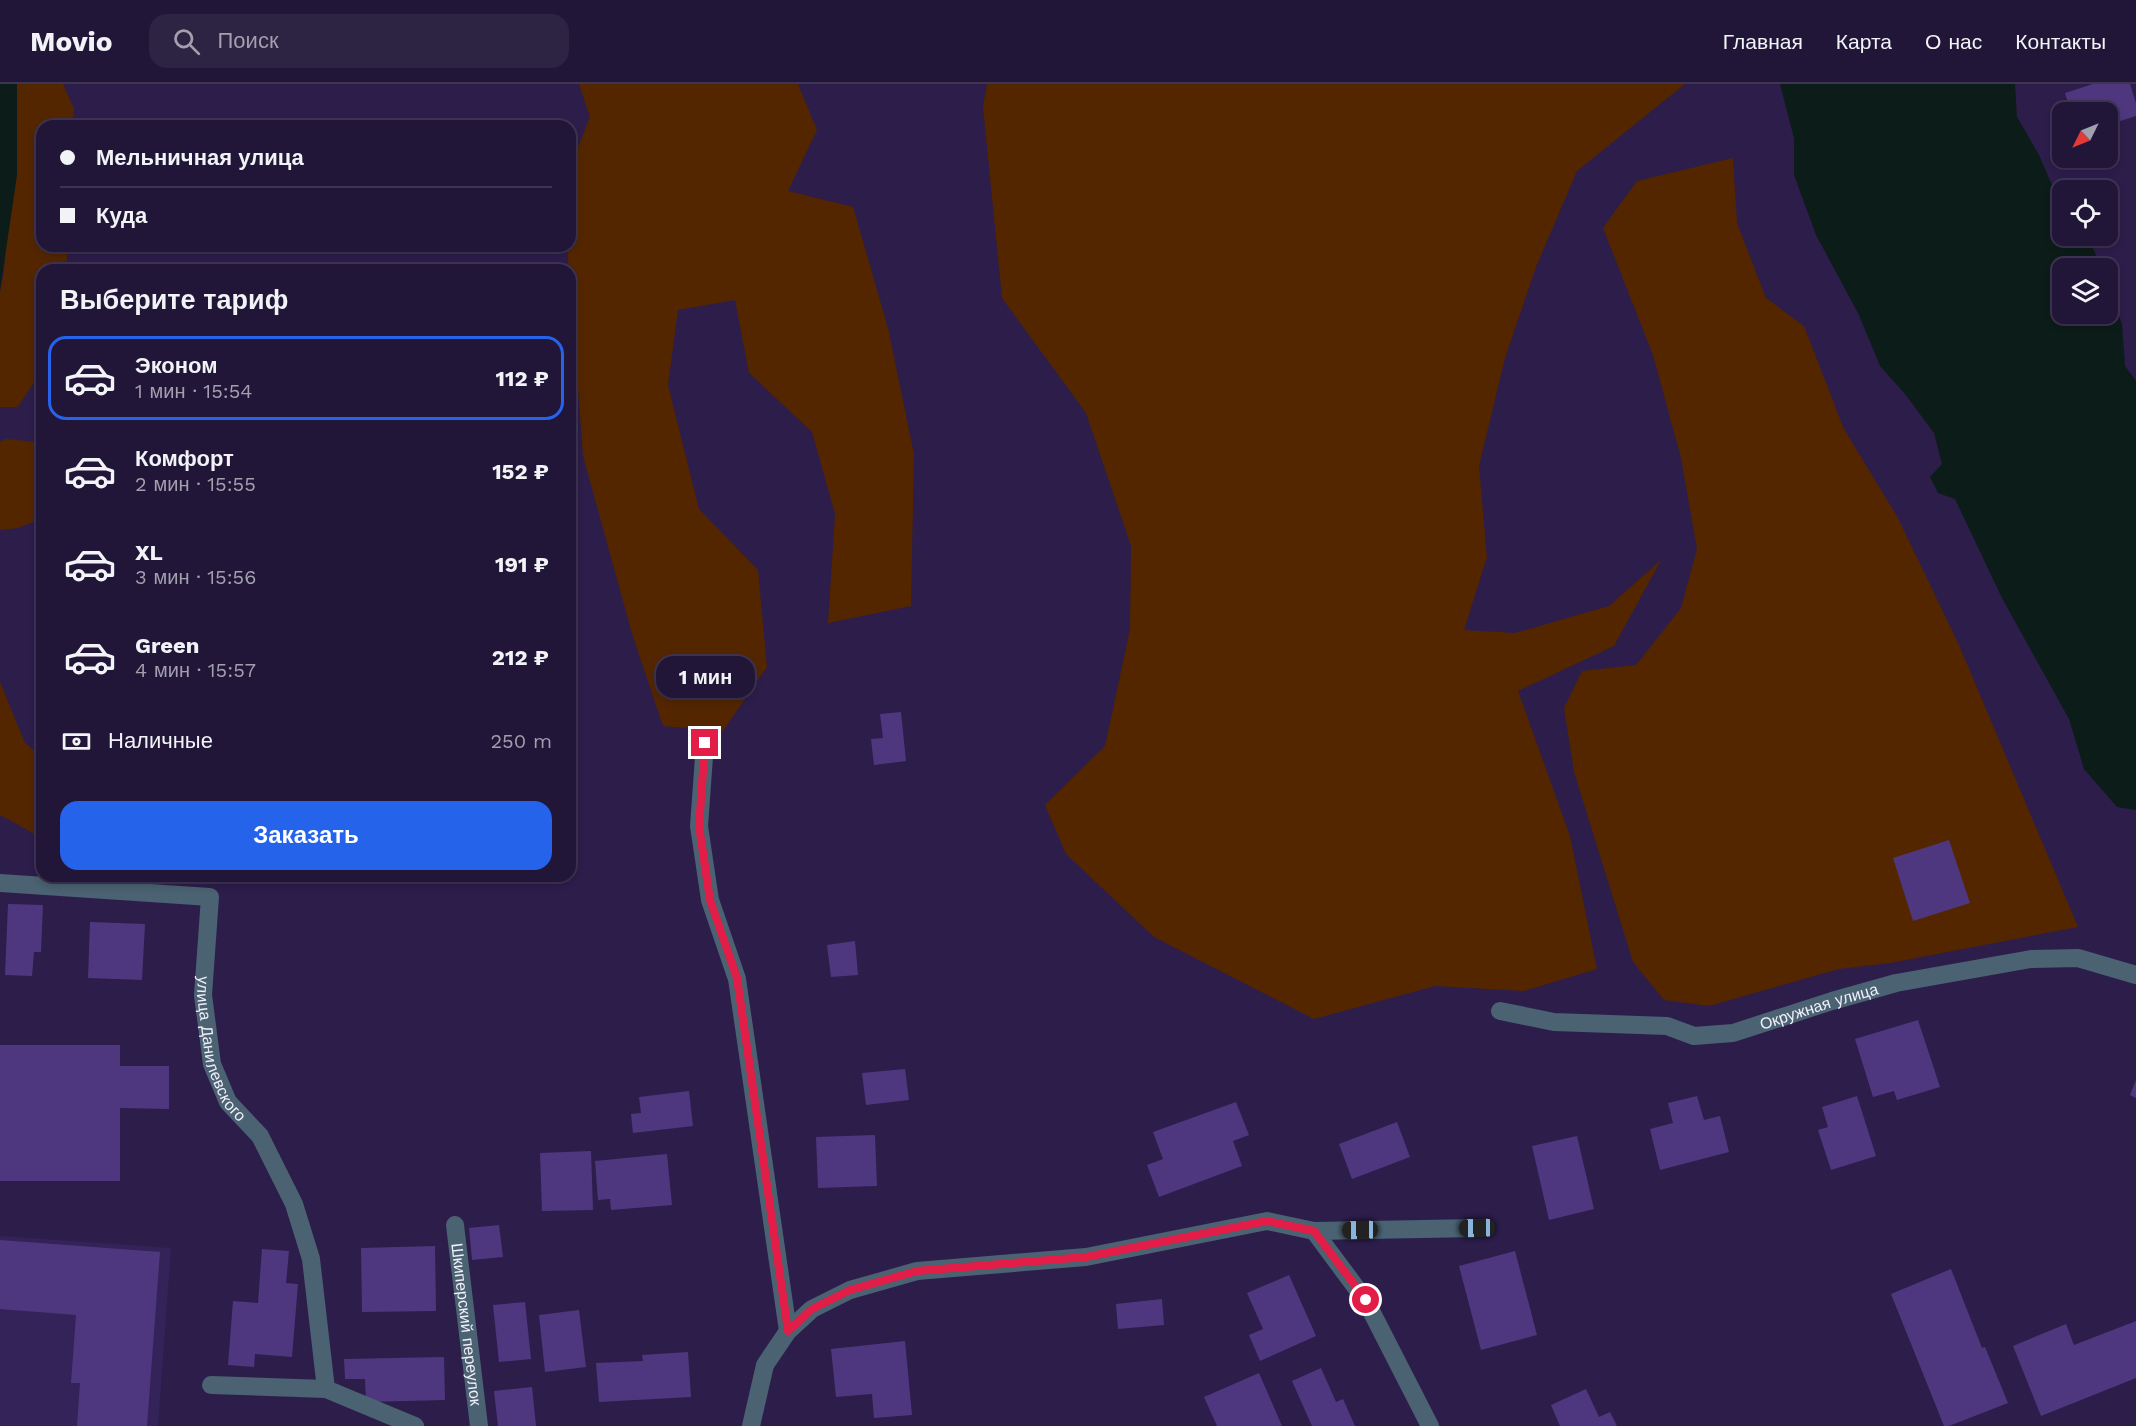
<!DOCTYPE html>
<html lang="ru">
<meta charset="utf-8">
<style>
body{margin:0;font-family:"Work Sans",sans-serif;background:#2d2343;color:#f1f3f6;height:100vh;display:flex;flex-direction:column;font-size:22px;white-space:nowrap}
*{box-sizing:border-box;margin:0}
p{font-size:20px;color:#a29fae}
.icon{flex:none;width:33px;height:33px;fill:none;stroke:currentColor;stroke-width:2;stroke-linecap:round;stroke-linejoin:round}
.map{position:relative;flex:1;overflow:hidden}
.side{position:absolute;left:36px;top:180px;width:540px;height:618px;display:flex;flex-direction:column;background:#211638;border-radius:18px;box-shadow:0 3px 9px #0003,0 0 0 2px #3e3553}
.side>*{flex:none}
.top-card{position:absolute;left:36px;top:36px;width:540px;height:132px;border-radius:18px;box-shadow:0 3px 9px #0003,0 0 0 2px #3e3553;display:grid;align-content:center;height:132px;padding:0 24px;background:#211638}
.needle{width:39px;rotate:227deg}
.controls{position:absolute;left:2052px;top:18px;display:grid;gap:12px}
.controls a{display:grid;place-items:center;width:66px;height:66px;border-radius:12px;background:#211638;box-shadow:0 3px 9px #0003,0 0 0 2px #3e3553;font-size:30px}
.end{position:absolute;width:27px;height:27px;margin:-14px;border:8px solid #e11d48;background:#fff;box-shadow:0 0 0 3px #fff}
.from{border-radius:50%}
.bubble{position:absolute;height:42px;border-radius:18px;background:#211638;box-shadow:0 3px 9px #0003,0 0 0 2px #3e3553;font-size:20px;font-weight:700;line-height:42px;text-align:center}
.car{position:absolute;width:18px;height:36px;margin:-18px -9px;border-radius:8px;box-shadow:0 0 4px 2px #0007;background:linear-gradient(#222 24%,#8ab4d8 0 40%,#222 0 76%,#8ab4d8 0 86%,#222 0)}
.top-card b{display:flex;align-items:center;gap:21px;height:57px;font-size:22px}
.top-card b+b{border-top:2px solid #3e3553}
.top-card i{width:15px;height:15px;background:#f1f3f6}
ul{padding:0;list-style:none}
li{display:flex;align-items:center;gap:18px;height:84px;margin:0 12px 9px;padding:0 12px;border:3px solid transparent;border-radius:18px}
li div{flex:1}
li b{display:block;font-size:22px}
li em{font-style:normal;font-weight:700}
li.selected{border-color:#2563eb}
li>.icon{width:54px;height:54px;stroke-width:1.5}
h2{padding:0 24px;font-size:27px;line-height:72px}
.pay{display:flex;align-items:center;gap:15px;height:66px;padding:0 24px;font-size:22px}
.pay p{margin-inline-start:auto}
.cta{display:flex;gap:12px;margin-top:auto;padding:12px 24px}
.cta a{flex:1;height:69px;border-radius:18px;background:#2563eb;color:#fff;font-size:24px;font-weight:700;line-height:69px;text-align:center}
header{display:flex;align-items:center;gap:36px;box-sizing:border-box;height:84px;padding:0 30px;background:#211638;border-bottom:2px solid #3e3553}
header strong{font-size:28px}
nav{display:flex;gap:33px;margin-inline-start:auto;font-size:21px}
.search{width:420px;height:54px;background:#2d2343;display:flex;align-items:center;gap:15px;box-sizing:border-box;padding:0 21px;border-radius:18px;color:#a29fae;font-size:22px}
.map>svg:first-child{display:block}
.built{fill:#342358}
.green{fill:#532600}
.water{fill:#0c1c18}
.building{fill:#4f377f}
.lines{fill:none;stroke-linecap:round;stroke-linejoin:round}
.lane{stroke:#4a6271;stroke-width:18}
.street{stroke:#4a6271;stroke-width:18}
.route{stroke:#e11d48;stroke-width:8}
.labels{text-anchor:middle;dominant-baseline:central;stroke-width:6;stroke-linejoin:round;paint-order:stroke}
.street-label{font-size:16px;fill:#f1effb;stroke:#130c21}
</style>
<header>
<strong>Movio</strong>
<div class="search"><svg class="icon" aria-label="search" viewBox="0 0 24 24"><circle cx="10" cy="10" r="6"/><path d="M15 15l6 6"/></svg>Поиск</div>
<nav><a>Главная</a><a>Карта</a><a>О нас</a><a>Контакты</a></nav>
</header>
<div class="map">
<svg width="2136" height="1342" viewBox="0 0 2136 1342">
<rect width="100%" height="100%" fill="#2c1d4b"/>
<!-- built -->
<polygon class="built" points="0,1152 171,1164 158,1342 0,1342"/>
<!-- green -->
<g class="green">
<polygon points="17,0 63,0 74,25 73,42 42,42 42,162 68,162 66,186 42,186 42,286 18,323 0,323 0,207 4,187"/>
<polygon points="579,0 798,0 817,46 788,107 853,123 888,244 914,370 911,522 828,539 835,430 812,348 749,289 735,216 678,226 668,301 699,425 758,486 767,583 723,647 663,642 633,553 583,372 567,162 570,162 570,83 590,33"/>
<polygon points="987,0 1685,0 1577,87 1536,183 1505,274 1479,382 1487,473 1464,546 1515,549 1609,522 1661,476 1614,562 1518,607 1570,752 1597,885 1524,907 1435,902 1314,935 1154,853 1066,770 1045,721 1105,662 1130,545 1131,462 1086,329 1002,214 983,23"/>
<polygon points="1733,74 1737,139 1766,214 1804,242 1844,345 1898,434 1959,561 2078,843 1890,879 1839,885 1709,922 1664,916 1633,878 1574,688 1564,624 1582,587 1636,581 1681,524 1697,465 1681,374 1653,271 1603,144 1637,97"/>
<polygon points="6,355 38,358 42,361 42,434 18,444 0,446 0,358"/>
<polygon points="0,598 25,659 42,673 42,754 0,731"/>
</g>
<!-- water -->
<g class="water">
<polygon points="0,0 17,0 17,91 0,207"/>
<polygon points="1780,0 2015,0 2017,33 2039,71 2062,124 2062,152 2088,152 2101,184 2062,184 2062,230 2108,230 2108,201 2122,240 2125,282 2136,297 2136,726 2117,723 2084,685 2069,635 2002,514 1955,415 1938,409 1930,393 1942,380 1934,349 1905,310 1880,282 1859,231 1816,151 1794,91 1794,54"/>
</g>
<!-- building -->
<g class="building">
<polygon points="2093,0 2130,0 2136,19 2136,32 2108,41 2108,28 2071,28 2065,9"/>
<polygon points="901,628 906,677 874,681 871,655 883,654 880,630"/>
<polygon points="1949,756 1970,819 1913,837 1893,774"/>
<polygon points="8,820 43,821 41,868 34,868 32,892 5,891"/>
<polygon points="90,838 145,840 142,896 88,894"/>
<polygon points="855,857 858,891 831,893 827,861"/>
<polygon points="1918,936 1940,1003 1897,1016 1894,1007 1873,1013 1855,955"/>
<polygon points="0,961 120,961 120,982 169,982 169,1025 120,1024 120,1097 0,1097"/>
<polygon points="905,985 909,1016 866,1021 862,989"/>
<polygon points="2136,996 2136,1014 2130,1011"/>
<polygon points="689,1007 693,1042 633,1049 631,1030 641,1029 639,1013"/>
<polygon points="1697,1012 1704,1036 1720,1032 1729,1068 1660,1086 1650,1045 1673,1039 1668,1019"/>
<polygon points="1857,1012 1876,1072 1831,1086 1818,1046 1828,1043 1822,1023"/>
<polygon points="1236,1018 1249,1051 1233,1057 1242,1082 1159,1113 1147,1081 1163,1075 1153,1048"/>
<polygon points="1397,1038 1410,1073 1352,1095 1339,1060"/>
<polygon points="875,1051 877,1102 818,1104 816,1053"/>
<polygon points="1577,1052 1594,1125 1549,1136 1532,1062"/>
<polygon points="591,1067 593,1126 542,1127 540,1069"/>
<polygon points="667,1070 672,1121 611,1126 610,1115 598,1116 595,1077"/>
<polygon points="499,1141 503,1173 472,1176 469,1144"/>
<polygon points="0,1156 160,1168 147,1342 77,1342 80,1299 71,1299 76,1231 0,1225"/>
<polygon points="435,1162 436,1227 362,1228 361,1164"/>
<polygon points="262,1165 289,1167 286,1199 298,1200 292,1273 255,1270 254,1283 228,1281 233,1217 258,1219"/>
<polygon points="1515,1167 1537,1251 1481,1266 1459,1182"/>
<polygon points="1951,1185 1982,1264 1985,1263 2008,1319 1949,1342 1944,1342 1891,1210"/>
<polygon points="1289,1191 1316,1252 1260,1277 1249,1251 1263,1245 1247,1209"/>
<polygon points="1162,1215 1164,1241 1118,1245 1116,1220"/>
<polygon points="525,1218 531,1275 499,1278 493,1221"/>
<polygon points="579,1226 586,1283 545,1288 539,1231"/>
<polygon points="2136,1237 2136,1294 2041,1332 2013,1262 2066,1240 2074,1261"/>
<polygon points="905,1257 912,1331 874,1334 872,1310 836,1313 831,1265"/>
<polygon points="688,1268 691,1313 599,1318 596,1279 643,1277 642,1271"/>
<polygon points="444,1273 445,1316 366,1318 365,1295 345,1295 344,1275"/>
<polygon points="1321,1284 1336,1318 1343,1315 1355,1342 1312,1342 1292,1297"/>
<polygon points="1259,1289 1282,1342 1217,1342 1204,1313"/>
<polygon points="532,1303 536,1342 498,1342 494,1307"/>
<polygon points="1586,1305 1599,1333 1610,1328 1617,1342 1560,1342 1551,1321"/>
</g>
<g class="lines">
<!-- lane -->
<polyline class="lane" points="705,659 699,742 710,816 737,895 788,1247"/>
<!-- street -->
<g class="street">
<path id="s1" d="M0,799l210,14 -7,98 9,69 16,38 32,34 34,68 17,55 15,130"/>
<path id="s2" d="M1500,927l54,11 113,4 27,10 39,-3 99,-32 64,-18 135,-24 47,-1 58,17"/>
<path id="s3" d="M455,1141l24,201"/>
<polyline points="1314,1147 1366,1217 1430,1342"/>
<polyline points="211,1301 326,1305 415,1342"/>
<polyline points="751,1342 765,1281 788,1247 812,1225 850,1206 917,1187 1086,1173 1267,1137 1314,1147 1477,1144"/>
</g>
</g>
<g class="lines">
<!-- route -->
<polyline class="route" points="705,659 699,742 710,816 737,894 788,1247 812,1225 850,1206 917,1187 1086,1173 1267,1137 1314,1147 1366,1216"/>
</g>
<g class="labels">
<!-- street labels -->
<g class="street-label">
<text stroke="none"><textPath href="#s2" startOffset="326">Окружная улица</textPath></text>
<text stroke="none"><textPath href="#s1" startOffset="366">улица Данилевского</textPath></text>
<text stroke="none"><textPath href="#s3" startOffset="100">Шкиперский переулок</textPath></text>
</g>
</g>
</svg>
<div class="controls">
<a><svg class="needle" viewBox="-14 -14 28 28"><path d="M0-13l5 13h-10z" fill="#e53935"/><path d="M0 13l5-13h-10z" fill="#a29fae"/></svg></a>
<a><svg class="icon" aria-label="locate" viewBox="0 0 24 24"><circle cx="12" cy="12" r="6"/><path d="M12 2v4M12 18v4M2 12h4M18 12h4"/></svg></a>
<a><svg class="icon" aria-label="layers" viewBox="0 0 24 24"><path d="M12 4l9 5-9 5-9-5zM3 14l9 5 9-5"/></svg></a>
</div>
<i class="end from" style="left:1366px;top:1216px"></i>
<i class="end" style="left:705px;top:659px"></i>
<div class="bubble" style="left:656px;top:572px;width:99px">1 мин</div>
<i class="car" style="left:1477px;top:1144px;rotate:269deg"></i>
<i class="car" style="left:1360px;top:1146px;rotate:269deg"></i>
<div class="top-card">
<b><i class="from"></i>Мельничная улица</b>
<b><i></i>Куда</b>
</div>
<section class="side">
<h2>Выберите тариф</h2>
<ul>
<li class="selected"><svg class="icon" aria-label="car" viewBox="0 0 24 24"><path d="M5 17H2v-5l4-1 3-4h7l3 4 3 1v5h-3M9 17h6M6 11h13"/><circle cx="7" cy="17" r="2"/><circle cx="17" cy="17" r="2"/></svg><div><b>Эконом</b><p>1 мин · 15:54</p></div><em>112 ₽</em></li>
<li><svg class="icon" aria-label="car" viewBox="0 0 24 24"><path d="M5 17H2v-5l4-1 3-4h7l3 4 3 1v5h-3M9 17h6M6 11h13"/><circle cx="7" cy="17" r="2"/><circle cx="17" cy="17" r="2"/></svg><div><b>Комфорт</b><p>2 мин · 15:55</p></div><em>152 ₽</em></li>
<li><svg class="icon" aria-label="car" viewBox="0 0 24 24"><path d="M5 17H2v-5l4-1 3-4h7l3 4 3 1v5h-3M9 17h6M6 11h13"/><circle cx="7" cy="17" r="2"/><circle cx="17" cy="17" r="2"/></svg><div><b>XL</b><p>3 мин · 15:56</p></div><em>191 ₽</em></li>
<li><svg class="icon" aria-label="car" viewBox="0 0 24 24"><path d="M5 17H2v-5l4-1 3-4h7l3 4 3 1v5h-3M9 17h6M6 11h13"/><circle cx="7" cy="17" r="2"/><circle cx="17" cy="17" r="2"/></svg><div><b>Green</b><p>4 мин · 15:57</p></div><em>212 ₽</em></li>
</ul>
<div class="pay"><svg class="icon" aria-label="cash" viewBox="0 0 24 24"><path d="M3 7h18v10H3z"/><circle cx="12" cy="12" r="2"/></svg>Наличные<p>250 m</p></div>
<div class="cta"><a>Заказать</a></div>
</section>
</div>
